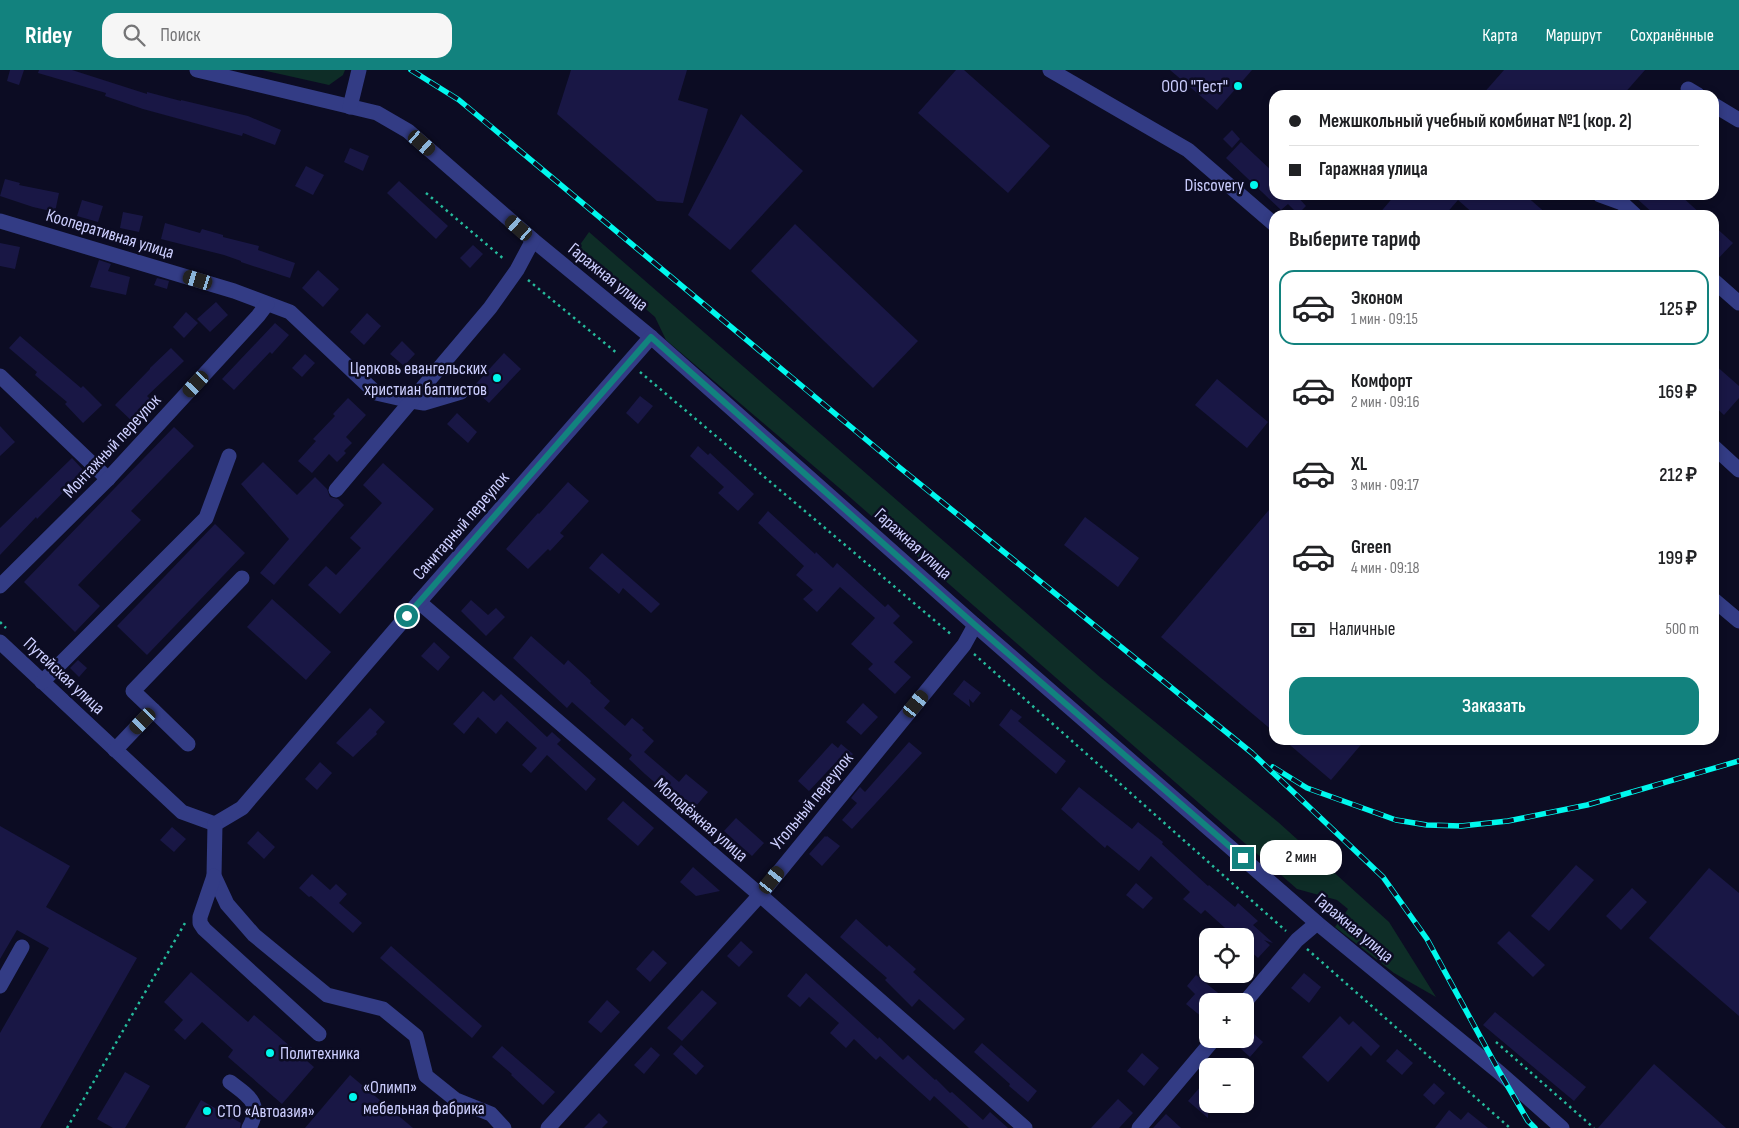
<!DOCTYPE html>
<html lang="ru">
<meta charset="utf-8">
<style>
body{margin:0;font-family:"Sofia Sans Condensed",sans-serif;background:#f6f6f6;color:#202124;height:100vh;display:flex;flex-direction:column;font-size:19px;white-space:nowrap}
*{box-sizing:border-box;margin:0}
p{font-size:16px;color:#757577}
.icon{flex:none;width:28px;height:28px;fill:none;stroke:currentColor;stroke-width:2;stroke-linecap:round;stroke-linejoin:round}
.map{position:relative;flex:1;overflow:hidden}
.drawer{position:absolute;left:1269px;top:140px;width:450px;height:535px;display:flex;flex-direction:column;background:#fff;border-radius:15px;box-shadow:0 2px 8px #0003}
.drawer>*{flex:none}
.guide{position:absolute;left:1269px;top:20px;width:450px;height:110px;border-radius:15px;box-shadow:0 2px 8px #0003;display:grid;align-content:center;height:110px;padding:0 20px;background:#fff}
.controls{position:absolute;left:1199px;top:858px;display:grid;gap:10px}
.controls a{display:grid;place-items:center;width:55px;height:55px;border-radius:10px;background:#fff;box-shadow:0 2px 8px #0003;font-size:25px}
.end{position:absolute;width:22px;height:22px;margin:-11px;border:6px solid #12827e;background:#fff;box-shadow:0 0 0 2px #fff}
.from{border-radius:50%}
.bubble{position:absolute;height:35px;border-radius:15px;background:#fff;box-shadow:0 2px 8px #0003;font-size:16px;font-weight:600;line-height:35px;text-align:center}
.car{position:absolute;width:15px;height:30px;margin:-15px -8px;border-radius:6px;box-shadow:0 0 4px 1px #0007;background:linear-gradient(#222 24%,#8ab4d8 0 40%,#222 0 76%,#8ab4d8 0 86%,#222 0)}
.guide b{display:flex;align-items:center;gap:18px;height:48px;font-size:19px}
.guide b+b{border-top:1px solid #e0e0e0}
.guide i{width:12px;height:12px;background:#202124}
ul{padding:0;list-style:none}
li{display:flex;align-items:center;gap:15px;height:75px;margin:0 10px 8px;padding:0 10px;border:2px solid transparent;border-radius:15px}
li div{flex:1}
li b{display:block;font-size:19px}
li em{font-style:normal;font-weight:600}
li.on{border-color:#12827e}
li>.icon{width:45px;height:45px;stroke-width:1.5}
h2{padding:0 20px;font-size:22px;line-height:60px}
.pay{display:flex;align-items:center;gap:12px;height:55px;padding:0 20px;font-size:19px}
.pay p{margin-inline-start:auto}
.cta{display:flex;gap:10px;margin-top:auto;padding:10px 20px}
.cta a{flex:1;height:58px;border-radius:15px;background:#12827e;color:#fff;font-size:20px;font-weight:600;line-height:58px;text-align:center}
header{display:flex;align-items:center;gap:30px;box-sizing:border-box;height:70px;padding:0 25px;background:#12827e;color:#fff}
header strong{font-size:24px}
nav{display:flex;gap:28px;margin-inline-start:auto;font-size:18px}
.search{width:350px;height:45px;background:#f6f6f6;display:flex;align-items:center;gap:12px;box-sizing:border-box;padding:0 18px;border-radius:15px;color:#757577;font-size:19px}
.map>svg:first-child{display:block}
.green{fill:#0e2d27}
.building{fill:#191745}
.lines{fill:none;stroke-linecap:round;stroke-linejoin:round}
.path{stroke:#25bb9c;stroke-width:2.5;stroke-dasharray:2.5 4;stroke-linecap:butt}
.minor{stroke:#333c85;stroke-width:15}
.rail-casing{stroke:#00f8ed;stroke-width:5.5}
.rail{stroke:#0c0c23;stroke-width:4;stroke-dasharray:11;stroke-linecap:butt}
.route{stroke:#12827e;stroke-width:6}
.poi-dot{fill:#00f8ed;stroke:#0c0c23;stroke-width:2}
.labels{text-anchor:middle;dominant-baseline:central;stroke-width:5;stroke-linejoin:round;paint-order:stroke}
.poi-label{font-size:18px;fill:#cdcfff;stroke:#0c0c23;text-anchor:end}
.street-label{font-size:18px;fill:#cdcfff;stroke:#0c0c23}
</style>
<header>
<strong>Ridey</strong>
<div class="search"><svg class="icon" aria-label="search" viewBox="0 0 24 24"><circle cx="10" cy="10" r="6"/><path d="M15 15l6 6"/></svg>Поиск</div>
<nav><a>Карта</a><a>Маршрут</a><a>Сохранённые</a></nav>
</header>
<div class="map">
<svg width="1739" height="1058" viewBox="0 0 1739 1058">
<rect width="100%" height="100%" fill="#0c0c23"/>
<!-- green -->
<g class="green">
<polygon points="262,0 345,0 343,5 329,15"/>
<polygon points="589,162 1101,608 1278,752 1389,852 1436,927 1394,903 1335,857 1348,839 1337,830 1297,819 844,422 666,270 655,247 577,179"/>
</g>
<!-- building -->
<g class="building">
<polygon points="10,0 24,0 19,15 7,11"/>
<polygon points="39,0 72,0 147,24 147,22 181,31 181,30 248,46 281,60 275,75 243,63 242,66 143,39 105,26 106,23 38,3"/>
<polygon points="571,0 687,0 678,30 708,39 683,133 657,131 557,44"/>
<polygon points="956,0 964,0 1050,76 1008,123 918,43"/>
<polygon points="1170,0 1252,0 1217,40"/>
<polygon points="1504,0 1645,0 1623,25 1482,25"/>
<polygon points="741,44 803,101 730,180 688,145"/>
<polygon points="1232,60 1240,69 1232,78 1223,69"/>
<polygon points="1241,72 1274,103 1274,125 1296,125 1306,136 1298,144 1288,134 1281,140 1226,88"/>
<polygon points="350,78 369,86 363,101 344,92"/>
<polygon points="306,96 324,105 313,125 295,116"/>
<polygon points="5,109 20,113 19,115 59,123 55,142 33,137 0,126"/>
<polygon points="399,111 448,156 436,169 387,123"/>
<polygon points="1395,125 1525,125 1548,145 1475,145 1458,130 1445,145 1378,145"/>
<polygon points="1633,125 1680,125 1702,145 1655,145"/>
<polygon points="82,130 103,136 98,152 77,146"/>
<polygon points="123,142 143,146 139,162 120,158"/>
<polygon points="165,153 200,163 202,159 223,165 223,167 259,176 258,180 295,193 290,208 241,192 241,191 224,185 161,169"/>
<polygon points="795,154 918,271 873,318 751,201"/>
<polygon points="1714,156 1733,173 1714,193"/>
<polygon points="0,173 20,177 15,199 0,196"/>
<polygon points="473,175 483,184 470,198 460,188"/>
<polygon points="99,190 111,194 108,201 130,207 126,225 90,217"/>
<polygon points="318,200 339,219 323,237 302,218"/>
<polygon points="157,208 169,211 167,219 154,215"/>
<polygon points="216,232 228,245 210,262 197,249"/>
<polygon points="186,242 198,253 184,268 173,257"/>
<polygon points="367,243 381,256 364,275 350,262"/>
<polygon points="275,253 289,265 272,284 270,282 234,320 222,309"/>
<polygon points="20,266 81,318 83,316 102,335 83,353 65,334 67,332 35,305 37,302 9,278"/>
<polygon points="402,271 415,284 404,296 390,284"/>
<polygon points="171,278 184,291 147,326 152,331 133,352 115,335 150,299 150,298"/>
<polygon points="504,283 521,299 489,333 472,318"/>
<polygon points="305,284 315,293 302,307 292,298"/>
<polygon points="1714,294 1739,316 1739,328 1724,345 1714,336"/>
<polygon points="1217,309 1268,352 1247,378 1195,335"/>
<polygon points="640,326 653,336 638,354 626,343"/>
<polygon points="348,328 366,345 346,367 352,373 344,381 346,383 337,392 329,384 312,403 298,391 316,371 313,369 335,346 333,344"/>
<polygon points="457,343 477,362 468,373 447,354"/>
<polygon points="0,356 15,372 0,386"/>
<polygon points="174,357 194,376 131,441 141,450 78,515 100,536 75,562 24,512"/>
<polygon points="698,376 708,385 710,383 754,424 738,441 718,423 724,417 690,386"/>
<polygon points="72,388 84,401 37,449 36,447 0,485 0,458"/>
<polygon points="263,392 297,425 315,407 327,419 330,427 338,429 344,435 274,515 260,503 289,469 241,414"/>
<polygon points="383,393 434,439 340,544 308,515 326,496 336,505 361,478 350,468 382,433 363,415"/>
<polygon points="568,412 589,431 560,463 564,466 550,481 548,479 528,499 506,479 538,443 539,444"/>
<polygon points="1274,434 1274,662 1161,567"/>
<polygon points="768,441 815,484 816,482 833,498 837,493 885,537 888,534 900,546 893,553 913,572 894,592 911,607 895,624 868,599 873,594 851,574 875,548 840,517 817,542 803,529 813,520 796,505 804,496 758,453"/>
<polygon points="1085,447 1139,488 1118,517 1064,475"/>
<polygon points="215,454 245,483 147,585 117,556"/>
<polygon points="602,483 660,534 651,543 623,518 619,524 589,498"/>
<polygon points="272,529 331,582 306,610 247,557"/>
<polygon points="471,530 488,545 496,538 505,547 486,566 461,541"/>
<polygon points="531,566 564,595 568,590 591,611 590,613 610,631 604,638 625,656 632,648 644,658 642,660 654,671 644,682 679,712 686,704 708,722 690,743 645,704 629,689 632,685 572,632 567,638 513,588"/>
<polygon points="434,572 450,587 438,601 421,586"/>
<polygon points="78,590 87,598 79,607 70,598"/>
<polygon points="964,610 981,623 973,633 969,629 970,637 953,624"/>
<polygon points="483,621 494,631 501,624 547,667 552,662 561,670 557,674 596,709 586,721 547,685 531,703 522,695 537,678 507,651 496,664 478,647 464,664 453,654"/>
<polygon points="863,633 878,647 861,665 846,652"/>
<polygon points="370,638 385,652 376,662 377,664 353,687 336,673"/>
<polygon points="1011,639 1022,647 1018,651 1066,691 1056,704 999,655"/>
<polygon points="1284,670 1365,670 1331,710"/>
<polygon points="909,672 922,683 852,759 842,750 857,733 851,728 860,717 865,722"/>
<polygon points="832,673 838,678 841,674 853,684 845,694 839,689 809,721 798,711"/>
<polygon points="320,692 332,703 317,720 305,709"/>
<polygon points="1079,717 1132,759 1138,752 1163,772 1162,774 1208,816 1209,815 1235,837 1238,833 1258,851 1253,855 1273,873 1264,870 1270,875 1258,888 1245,876 1245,866 1234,866 1205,840 1201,844 1183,829 1190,822 1151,786 1139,801 1107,775 1105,778 1061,739"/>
<polygon points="623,731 654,758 638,776 607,749"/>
<polygon points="736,748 764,773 752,786 724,761"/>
<polygon points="0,756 70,796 46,837 137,888 40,1058 0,1058 0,963 49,878 17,860 0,889"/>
<polygon points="172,757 186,769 174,782 160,770"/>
<polygon points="258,761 275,777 264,789 247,773"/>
<polygon points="825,766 826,767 827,766 840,776 822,796 809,784"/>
<polygon points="1576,795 1594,810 1549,861 1531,846"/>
<polygon points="693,797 720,821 696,826 680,812"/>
<polygon points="1709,798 1739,823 1739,946 1649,868"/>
<polygon points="312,804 330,820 336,814 347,824 339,833 362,853 353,863 311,826 309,827 299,818"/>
<polygon points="1136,813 1153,828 1143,839 1126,825"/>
<polygon points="1632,818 1647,832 1621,860 1606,846"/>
<polygon points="856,849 887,877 889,875 916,899 913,902 965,949 954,960 919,929 912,937 885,910 887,908 840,867"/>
<polygon points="1509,861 1545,895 1533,907 1497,873"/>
<polygon points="741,871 753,882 739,897 727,886"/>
<polygon points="391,876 482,956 472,968 380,888"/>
<polygon points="653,880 667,893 650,912 636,899"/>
<polygon points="191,902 248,952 254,945 314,997 282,1034 228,987 233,980 202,952 185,970 174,960 183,950 164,932"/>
<polygon points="806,903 878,969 879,967 903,990 908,985 935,1010 936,1009 950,1023 952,1022 983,1050 990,1042 1008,1058 969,1058 934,1026 930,1031 880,986 876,990 854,969 846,978 830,963 839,953 809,927 800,937 787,926"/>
<polygon points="1304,903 1321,917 1309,933 1291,918"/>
<polygon points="1196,905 1228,931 1208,931 1208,952 1186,934 1195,924 1187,916"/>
<polygon points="702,920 717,933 682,971 667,958"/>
<polygon points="607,930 620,942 601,963 588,952"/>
<polygon points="1495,942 1586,1017 1574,1031 1483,955"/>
<polygon points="1340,946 1349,955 1353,951 1380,976 1371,986 1361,976 1328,1012 1302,987"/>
<polygon points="1245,956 1263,972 1250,987 1230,969 1245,969"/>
<polygon points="982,973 1037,1021 1028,1032 1009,1016 1010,1014 974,982"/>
<polygon points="681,975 704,996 696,1005 673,984"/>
<polygon points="502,976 555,1022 543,1035 511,1005 512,1004 492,987"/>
<polygon points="651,977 660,985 644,1004 634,995"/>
<polygon points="1397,979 1413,993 1402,1005 1386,991"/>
<polygon points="1142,983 1159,998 1144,1016 1127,1001"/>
<polygon points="1654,994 1726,1058 1598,1058"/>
<polygon points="125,1002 150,1016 125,1058 113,1058 97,1049"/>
<polygon points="350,1005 413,1058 305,1058"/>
<polygon points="1208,1008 1208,1048 1188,1031"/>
<polygon points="1434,1013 1445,1023 1434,1035 1423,1025"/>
<polygon points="1118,1029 1133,1043 1119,1058 1091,1058"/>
<polygon points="201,1030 241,1053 240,1058 185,1058"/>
<polygon points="1449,1040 1461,1050 1468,1042 1488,1058 1435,1058"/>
<polygon points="599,1043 608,1052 602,1058 584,1058"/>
<polygon points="1166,1044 1181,1058 1153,1058"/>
</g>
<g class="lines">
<!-- path -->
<g class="path">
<polyline points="426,123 505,190"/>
<polyline points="528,210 618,284"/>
<polyline points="640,302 953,566"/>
<polyline points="0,552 6,558"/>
<polyline points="974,584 1286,861"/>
<polyline points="1307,879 1510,1058"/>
<polyline points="1496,972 1594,1058"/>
<polyline points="67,1058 185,853"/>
</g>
<!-- minor -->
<g class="minor">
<polyline points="197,0 377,43 408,61 533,170 651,267 975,555 1317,853 1500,1003 1562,1058"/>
<polyline points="1050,0 1188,80 1274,154"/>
<polyline points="1688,19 1698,25"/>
<polyline points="1714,35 1739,50"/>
<polyline points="350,37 359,0"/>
<polyline points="1600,125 1622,133 1635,145"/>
<polyline points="0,151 234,221 290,242 376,323 411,331 424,333 461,322"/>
<polyline points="1714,211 1739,233"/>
<polyline points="0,306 108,409"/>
<polyline points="1714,377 1739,400"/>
<polyline points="336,420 490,238 517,200 533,170"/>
<polyline points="0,516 108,409 258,246 267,234"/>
<polyline points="1714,530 1739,551"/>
<polyline points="419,532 760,825 1025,1058"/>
<polyline points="0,572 182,742 215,754"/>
<polyline points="42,612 206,448 229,386"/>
<polyline points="153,640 133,621 242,508"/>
<polyline points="115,680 153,640 188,674"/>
<polyline points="215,754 242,738 419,532 651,267"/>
<polyline points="215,754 214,806 227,834 254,865 327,925 383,939 416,966 426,1006 456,1030 491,1044 504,1058"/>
<polyline points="214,806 200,847 200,853 204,859 319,964"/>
<polyline points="0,916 22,877"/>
<polyline points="1245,932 1297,870 1317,853"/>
<path d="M230,1012c18,14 33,21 19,46"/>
<polyline points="548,1058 760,825 964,575 975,555"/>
<polyline points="1139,1058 1214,969"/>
</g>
<defs>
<g id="rail">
<polyline points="411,0 459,30 899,397 1252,683 1383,807 1427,869 1500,1003 1528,1051 1535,1058"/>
<polyline points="1273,697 1307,718 1396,750 1427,755 1461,756 1508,751 1587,735 1739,691"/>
</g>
</defs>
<!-- rail casing -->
<use href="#rail" class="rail-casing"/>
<!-- rail -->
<use href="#rail" class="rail"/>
</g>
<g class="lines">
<!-- route -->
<polyline class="route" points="407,546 651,267 975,555 1243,788"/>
</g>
<!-- markers -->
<g class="poi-dot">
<circle cx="1238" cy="16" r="5"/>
<circle cx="1254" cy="115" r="5"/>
<circle cx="497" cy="308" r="5"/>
<circle cx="270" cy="983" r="5"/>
<circle cx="353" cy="1027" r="5"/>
<circle cx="207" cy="1041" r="5"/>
</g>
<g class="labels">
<!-- poi labels -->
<g class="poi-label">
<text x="1228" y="16">ООО "Тест"</text>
<text x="1244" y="115">Discovery</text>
<text x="487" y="298">Церковь евангельских<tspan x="487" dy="21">христиан баптистов</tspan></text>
<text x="280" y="983" text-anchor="start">Политехника</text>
<text x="363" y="1017" text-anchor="start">«Олимп»<tspan x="363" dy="21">мебельная фабрика</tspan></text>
<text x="217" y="1041" text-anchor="start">СТО «Автоазия»</text>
</g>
<!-- street labels -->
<g class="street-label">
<text transform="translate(110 164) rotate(17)">Кооперативная улица</text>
<text transform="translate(608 207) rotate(39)">Гаражная улица</text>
<text transform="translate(112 376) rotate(-47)">Монтажный переулок</text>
<text transform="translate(461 456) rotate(-49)">Санитарный переулок</text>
<text transform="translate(913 474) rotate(42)">Гаражная улица</text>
<text transform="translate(64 606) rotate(43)">Путейская улица</text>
<text transform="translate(812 731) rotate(-51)">Угольный переулок</text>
<text transform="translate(701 750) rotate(41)">Молодёжная улица</text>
<text transform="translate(1354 858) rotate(40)">Гаражная улица</text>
</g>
</g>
</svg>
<div class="controls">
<a><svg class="icon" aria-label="locate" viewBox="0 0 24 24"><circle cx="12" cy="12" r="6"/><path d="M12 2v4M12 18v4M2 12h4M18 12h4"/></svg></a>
<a>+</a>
<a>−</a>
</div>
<i class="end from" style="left:407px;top:546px"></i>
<i class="end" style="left:1243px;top:788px"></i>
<div class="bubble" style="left:1260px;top:770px;width:82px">2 мин</div>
<i class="car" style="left:422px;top:73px;rotate:131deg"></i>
<i class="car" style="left:519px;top:158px;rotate:311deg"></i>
<i class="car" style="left:198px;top:210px;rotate:287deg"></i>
<i class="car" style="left:196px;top:314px;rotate:223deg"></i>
<i class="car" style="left:916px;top:634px;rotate:39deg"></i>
<i class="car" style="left:143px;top:651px;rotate:224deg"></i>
<i class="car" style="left:772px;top:810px;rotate:39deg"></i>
<div class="guide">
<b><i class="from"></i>Межшкольный учебный комбинат №1 (кор. 2)</b>
<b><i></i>Гаражная улица</b>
</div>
<section class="drawer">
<h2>Выберите тариф</h2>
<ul>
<li class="on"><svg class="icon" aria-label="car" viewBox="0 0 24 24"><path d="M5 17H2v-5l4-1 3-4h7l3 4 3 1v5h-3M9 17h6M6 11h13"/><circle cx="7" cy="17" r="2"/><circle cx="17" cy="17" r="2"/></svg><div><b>Эконом</b><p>1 мин · 09:15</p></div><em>125 ₽</em></li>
<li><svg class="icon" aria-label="car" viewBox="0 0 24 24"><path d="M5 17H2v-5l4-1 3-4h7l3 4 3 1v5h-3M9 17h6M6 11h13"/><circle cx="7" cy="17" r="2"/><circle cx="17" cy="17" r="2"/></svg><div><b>Комфорт</b><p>2 мин · 09:16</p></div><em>169 ₽</em></li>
<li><svg class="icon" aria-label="car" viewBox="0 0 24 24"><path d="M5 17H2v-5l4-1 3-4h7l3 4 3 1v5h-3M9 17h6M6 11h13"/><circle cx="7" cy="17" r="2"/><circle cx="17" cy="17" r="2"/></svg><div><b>XL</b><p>3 мин · 09:17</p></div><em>212 ₽</em></li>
<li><svg class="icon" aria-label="car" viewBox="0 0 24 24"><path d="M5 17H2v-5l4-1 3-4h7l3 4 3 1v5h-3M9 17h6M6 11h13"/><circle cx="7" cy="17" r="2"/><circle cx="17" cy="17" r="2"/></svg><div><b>Green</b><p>4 мин · 09:18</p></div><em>199 ₽</em></li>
</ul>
<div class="pay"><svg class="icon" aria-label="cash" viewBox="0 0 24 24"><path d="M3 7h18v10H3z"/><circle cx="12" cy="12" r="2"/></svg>Наличные<p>500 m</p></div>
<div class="cta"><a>Заказать</a></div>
</section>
</div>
